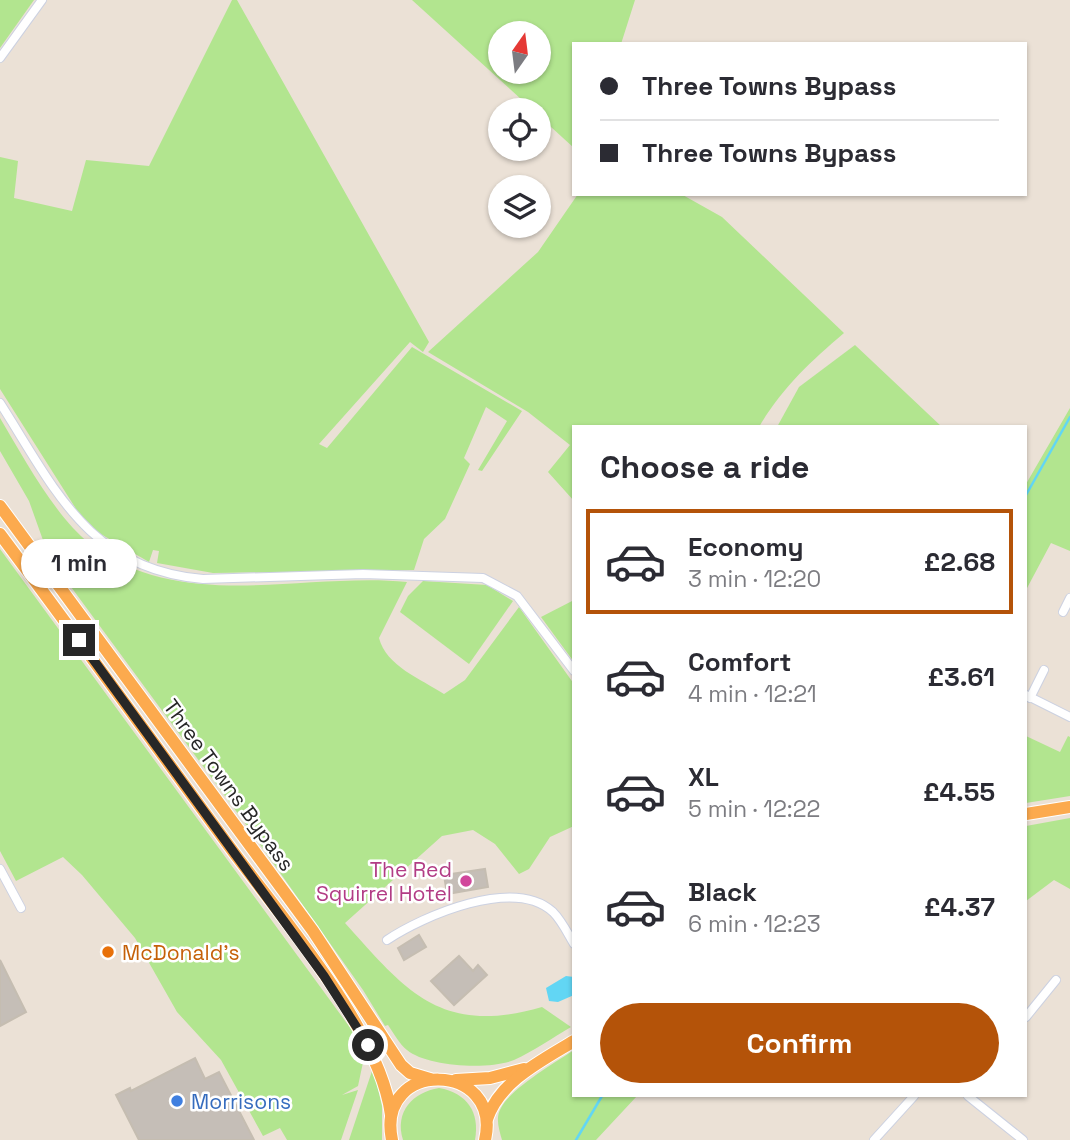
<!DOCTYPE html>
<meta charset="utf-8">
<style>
body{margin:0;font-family:"Space Grotesk",sans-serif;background:#f7f7f7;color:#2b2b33;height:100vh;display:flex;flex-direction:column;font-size:26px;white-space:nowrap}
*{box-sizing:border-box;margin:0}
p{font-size:23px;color:#7c7c81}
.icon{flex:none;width:38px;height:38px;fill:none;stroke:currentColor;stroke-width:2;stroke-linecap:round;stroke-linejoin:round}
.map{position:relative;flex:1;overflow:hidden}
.details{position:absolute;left:572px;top:425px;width:455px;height:672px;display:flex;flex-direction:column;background:#fff;border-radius:0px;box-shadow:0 2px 5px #0004}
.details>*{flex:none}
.banner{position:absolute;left:572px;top:42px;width:455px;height:154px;border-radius:0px;box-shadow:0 2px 5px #0004;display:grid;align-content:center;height:154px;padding:0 28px;background:#fff}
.needle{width:46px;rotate:14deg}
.fabs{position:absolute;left:488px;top:21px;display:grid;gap:14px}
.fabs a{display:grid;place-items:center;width:63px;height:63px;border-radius:50%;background:#fff;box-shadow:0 2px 5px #0004;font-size:35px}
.end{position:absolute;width:32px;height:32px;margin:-16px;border:9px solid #272727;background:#fff;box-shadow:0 0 0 4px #fff}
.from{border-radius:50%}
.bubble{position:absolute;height:49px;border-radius:24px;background:#fff;box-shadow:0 2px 5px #0004;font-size:23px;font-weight:700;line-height:49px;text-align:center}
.banner b{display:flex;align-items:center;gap:24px;height:66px;font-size:26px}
.banner b+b{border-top:2px solid #e1e1e2}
.banner i{width:18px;height:18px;background:#2b2b33}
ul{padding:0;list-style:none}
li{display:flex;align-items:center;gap:21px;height:105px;margin:0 14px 10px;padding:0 14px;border:4px solid transparent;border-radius:0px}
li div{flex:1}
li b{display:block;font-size:26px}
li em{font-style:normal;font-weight:700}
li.active{border-color:#b45309}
li>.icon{width:63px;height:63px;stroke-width:1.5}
h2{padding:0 28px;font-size:32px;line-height:84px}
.action{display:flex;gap:14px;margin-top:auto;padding:14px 28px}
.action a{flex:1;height:80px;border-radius:42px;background:#b45309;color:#fff;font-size:28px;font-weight:700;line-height:80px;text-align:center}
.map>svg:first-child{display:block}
.green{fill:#b2e58f;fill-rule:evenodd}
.water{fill:#62d6f4}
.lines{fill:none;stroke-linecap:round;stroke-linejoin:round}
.stream{stroke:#62d6f4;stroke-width:2.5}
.building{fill:#c5beb7;stroke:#c5bdb1;stroke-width:2}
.minor-casing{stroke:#ccd1e1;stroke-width:10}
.trunk-casing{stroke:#fff;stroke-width:14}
.minor{stroke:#fff;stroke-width:8}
.trunk{stroke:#fcaa4e;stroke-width:12}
.route{stroke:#272727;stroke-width:9}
.hotel-dot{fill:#d1479c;stroke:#fff;stroke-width:2.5}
.food-dot{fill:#e8710a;stroke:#fff;stroke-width:2.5}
.shop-dot{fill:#3f7fe0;stroke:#fff;stroke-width:2.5}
.labels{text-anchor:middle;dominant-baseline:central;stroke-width:5;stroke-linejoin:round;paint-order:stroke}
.street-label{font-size:21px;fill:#272727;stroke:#fff}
.hotel-label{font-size:21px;fill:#b23c85;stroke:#fff;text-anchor:end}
.food-label{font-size:21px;fill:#c56008;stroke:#fff;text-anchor:start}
.shop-label{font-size:21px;fill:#366cbe;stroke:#fff;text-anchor:start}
</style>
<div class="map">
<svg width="1070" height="1140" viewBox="0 0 1070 1140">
<rect width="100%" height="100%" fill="#ebe1d6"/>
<!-- green -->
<g class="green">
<polygon points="0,0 34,0 0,48"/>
<polygon points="232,0 237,0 429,342 423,352 410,342 319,444 327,448 412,347 522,411 482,471 478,470 507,421 486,407 464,458 470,464 445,519 424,539 414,570 213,573 157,563 159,551 153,550 149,562 99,533 78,512 0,389 0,157 18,161 14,198 72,211 86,160 149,166"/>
<path d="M412,0h223l-14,44h-47v104l-35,-32v-6h-6zM500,33h39v39h-39z"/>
<path d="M578,194h103l41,23 122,116c-34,29 -62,55 -85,94h-185v74l-26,-29 22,-27 -42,-33 -100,-60 110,-100z"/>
<polygon points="855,345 942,427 777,427 799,387"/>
<polygon points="1070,408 1070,551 1051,543 1026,590 1026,484"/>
<path d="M0,418c24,40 54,97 90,126 92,70 212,28 317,38l-28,56c7,28 42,41 65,56l21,-14 54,-73 55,77v142l-24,11 -21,32 -10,5 -24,-30 -22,-14 -31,6 -97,87c62,69 96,113 197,84l29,20c-19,11 -37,24 -57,33 -24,10 -87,7 -107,-10 -7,-5 -14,-18 -19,-25l-3,1 -22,-36 -116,-164 -198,-269 -20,-56 -29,-50z"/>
<polygon points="0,549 354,1033 365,1053 358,1086 342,1095 358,1090 341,1140 287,1140 280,1128 263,1136 221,1060 177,1012 135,938 82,875 63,857 16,881 0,851"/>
<polygon points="423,581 487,585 513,601 469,664 400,612 408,596"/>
<polygon points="574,600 574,662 541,617"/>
<polygon points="1026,736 1060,752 1068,736 1070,737 1070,796 1026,803"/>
<polygon points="1070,818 1070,889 1054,880 1026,901 1026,826"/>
<path d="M574,1050v46h63l-41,44h-94c-3,-11 -7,-22 -1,-32 9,-19 55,-46 73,-58z"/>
<polygon points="373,1068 382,1106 382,1140 349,1140"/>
<path d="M439,1088c28,5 41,24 36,52h-72c-9,-28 10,-48 36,-52z"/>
</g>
<!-- water -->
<polygon class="water" points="566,976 574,977 574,995 558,1002 549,1001 546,988"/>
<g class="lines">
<!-- stream -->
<g class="stream">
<polyline points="1026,495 1070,417"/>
<polyline points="576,1140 602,1096"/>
</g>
</g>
<!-- building -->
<g class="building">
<polygon points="485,869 488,887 447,894 444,875"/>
<polygon points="419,935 426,947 404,960 398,948"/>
<polygon points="459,956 473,971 478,965 487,975 454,1005 431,981"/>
<polygon points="0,960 26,1012 0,1026"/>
<polygon points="195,1058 205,1079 219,1072 254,1140 139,1140 116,1095 130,1088 131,1091"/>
</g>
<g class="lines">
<defs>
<g id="minor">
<polyline points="0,58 42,0"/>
<path d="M0,403c55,86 88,166 203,176l160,-5 120,4 34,18 57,75"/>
<polyline points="1063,612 1070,598"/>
<polyline points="1026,695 1070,717"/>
<polyline points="1030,698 1044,670"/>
<polyline points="0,869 21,908"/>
<path d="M387,940c36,-24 127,-64 166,-28 9,9 15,22 21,32"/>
<polyline points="1026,1017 1056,980"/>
<polyline points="968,1096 1023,1140"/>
<polyline points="874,1140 914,1096"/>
</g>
<g id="trunk">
<polyline points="0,506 313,931 401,1065 410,1073 430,1079"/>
<path d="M0,534c77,103 153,208 229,312 52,71 151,184 162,269"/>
<polyline points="1026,814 1070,807"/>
<polyline points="456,1080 490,1078 524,1069"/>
<path d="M487,1119c13,-38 54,-58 87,-78"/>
<path d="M392,1140c-17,-82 111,-79 93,0"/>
</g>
</defs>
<!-- minor casing -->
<use href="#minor" class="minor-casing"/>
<!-- trunk casing -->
<use href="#trunk" class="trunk-casing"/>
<!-- minor -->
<use href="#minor" class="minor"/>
<!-- trunk -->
<use href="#trunk" class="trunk"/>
</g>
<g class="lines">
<!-- route -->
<polyline class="route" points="79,640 324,976 368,1045"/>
</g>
<!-- markers -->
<circle class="hotel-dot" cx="466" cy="881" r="7"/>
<circle class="food-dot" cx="108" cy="952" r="7"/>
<circle class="shop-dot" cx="177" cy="1101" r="7"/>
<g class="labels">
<!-- street labels -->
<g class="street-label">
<text transform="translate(229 785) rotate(54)">Three Towns Bypass</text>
</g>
<!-- hotel labels -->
<g class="hotel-label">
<text x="452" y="869">The Red<tspan x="452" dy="24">Squirrel Hotel</tspan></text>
</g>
<!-- food labels -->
<g class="food-label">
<text x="122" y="952">McDonald's</text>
</g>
<!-- shop labels -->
<g class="shop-label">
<text x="191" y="1101">Morrisons</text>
</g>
</g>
</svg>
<div class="fabs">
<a><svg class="needle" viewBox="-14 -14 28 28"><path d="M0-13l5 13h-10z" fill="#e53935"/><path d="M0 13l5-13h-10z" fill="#7c7c81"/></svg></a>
<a><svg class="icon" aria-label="locate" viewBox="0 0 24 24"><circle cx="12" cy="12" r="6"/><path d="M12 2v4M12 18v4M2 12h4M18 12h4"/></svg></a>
<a><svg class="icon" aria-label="layers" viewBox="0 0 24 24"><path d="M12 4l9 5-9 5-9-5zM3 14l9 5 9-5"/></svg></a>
</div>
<i class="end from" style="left:368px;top:1045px"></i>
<i class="end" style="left:79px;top:640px"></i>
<div class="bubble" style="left:21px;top:539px;width:116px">1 min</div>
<div class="banner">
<b><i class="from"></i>Three Towns Bypass</b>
<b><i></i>Three Towns Bypass</b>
</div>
<section class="details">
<h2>Choose a ride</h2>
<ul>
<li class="active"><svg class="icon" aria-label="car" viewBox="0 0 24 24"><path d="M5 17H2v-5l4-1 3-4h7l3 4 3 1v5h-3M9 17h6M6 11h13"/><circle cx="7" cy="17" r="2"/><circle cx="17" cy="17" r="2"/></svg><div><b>Economy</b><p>3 min · 12:20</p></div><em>£2.68</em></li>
<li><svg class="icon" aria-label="car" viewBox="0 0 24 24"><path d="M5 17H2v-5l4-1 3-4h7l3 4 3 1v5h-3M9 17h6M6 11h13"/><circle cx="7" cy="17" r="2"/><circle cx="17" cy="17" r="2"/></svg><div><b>Comfort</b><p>4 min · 12:21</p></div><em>£3.61</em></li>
<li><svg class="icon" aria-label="car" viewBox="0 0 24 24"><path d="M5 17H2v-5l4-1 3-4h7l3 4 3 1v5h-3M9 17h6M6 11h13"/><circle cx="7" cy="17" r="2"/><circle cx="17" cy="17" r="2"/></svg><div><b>XL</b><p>5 min · 12:22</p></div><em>£4.55</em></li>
<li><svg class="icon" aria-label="car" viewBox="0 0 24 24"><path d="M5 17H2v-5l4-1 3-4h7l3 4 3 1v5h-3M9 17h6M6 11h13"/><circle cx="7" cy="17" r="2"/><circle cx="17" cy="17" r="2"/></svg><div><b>Black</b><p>6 min · 12:23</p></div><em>£4.37</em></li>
</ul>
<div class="action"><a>Confirm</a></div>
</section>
</div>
